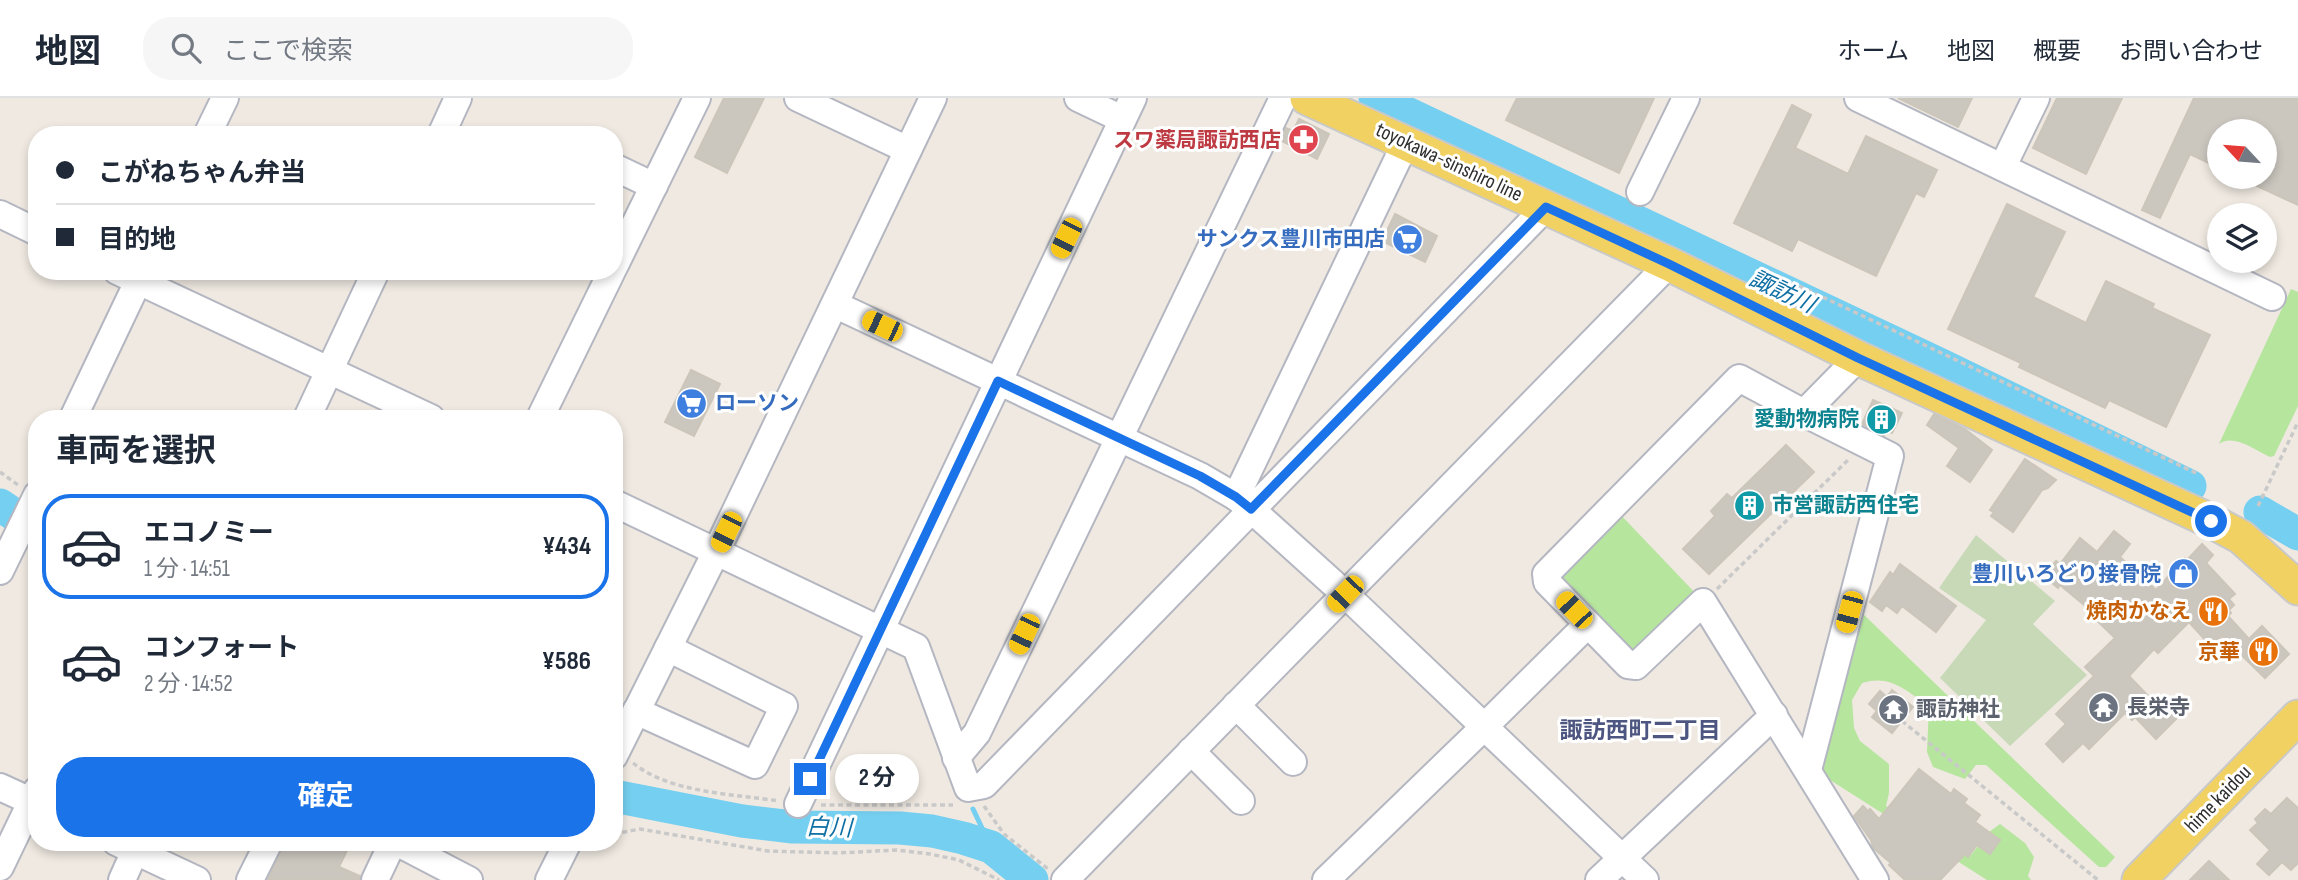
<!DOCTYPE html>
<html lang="ja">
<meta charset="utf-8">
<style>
body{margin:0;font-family:"Sofia Sans Condensed","Noto Sans JP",sans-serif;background:#f6f6f7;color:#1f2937;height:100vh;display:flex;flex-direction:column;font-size:26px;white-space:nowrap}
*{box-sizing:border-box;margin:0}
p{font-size:23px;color:#747a83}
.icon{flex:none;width:38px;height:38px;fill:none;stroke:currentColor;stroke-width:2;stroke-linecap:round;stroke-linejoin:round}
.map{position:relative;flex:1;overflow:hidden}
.side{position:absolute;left:28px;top:312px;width:595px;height:441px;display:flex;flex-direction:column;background:#fff;border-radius:28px;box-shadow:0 4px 10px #0003}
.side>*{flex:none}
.banner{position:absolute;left:28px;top:28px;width:595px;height:154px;border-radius:28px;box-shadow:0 4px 10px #0003;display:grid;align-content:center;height:154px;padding:0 28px;background:#fff}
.needle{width:46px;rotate:296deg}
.fabs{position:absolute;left:2207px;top:21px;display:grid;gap:14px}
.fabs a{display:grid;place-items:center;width:70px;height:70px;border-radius:50%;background:#fff;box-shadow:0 4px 10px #0003;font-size:35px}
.end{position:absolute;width:32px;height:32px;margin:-16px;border:9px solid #1a73e8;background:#fff;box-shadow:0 0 0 4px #fff}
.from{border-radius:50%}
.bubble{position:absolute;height:49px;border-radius:24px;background:#fff;box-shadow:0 4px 10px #0003;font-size:23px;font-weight:700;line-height:49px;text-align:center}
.car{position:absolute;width:21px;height:42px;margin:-21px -10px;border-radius:9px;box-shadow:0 0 5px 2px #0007;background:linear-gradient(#f5c518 24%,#345 0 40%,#f5c518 0 76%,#345 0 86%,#f5c518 0)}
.banner b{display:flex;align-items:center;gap:24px;height:66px;font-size:26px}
.banner b+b{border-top:2px solid #e0e1e3}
.banner i{width:18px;height:18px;background:#1f2937}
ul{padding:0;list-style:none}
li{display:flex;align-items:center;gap:21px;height:105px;margin:0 14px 10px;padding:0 14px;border:4px solid transparent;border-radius:28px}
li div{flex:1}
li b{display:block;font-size:26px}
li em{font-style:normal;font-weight:700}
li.on{border-color:#1a73e8}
li>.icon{width:63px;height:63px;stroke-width:1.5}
h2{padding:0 28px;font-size:32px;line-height:84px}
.button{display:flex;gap:14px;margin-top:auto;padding:14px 28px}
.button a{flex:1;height:80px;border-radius:28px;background:#1a73e8;color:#fff;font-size:28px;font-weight:700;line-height:80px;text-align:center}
header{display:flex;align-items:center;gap:42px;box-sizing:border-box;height:98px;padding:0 35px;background:#fff;border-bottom:2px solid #e0e1e3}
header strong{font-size:33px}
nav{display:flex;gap:38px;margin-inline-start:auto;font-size:24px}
.search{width:490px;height:63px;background:#f6f6f7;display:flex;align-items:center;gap:18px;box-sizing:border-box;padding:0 24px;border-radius:28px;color:#747a83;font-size:26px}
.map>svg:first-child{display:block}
.green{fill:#b6e59e}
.cemetery{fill:#c8d9b8}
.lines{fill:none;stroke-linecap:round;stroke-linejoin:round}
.stream{stroke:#75cff0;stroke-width:5}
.river{stroke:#75cff0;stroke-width:33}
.building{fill:#cbc7bf;stroke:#cbc5ba;stroke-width:2}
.minor-casing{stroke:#b4b7c1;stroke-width:30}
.major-casing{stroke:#c9c9c9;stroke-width:37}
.path{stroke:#c9c9c9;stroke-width:3.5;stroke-dasharray:5 3.5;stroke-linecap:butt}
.minor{stroke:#fff;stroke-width:26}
.major{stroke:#f2d163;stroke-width:33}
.route{stroke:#1a73e8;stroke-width:9}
.labels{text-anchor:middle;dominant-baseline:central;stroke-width:6;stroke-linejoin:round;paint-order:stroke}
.health-label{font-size:21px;font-weight:bold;fill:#be3a42;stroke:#fff;text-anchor:end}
.street-label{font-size:21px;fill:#2e2e2e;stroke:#fff}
.shop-label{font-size:21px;font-weight:bold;fill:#366cbe;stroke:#fff;text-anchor:end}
.culture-label{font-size:21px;font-weight:bold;fill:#0d838f;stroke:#fff;text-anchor:end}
.food-label{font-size:21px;font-weight:bold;fill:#c56008;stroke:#fff;text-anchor:end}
.worship-label{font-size:21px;font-weight:bold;fill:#5b616d;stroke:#fff;text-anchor:start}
.water-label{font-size:23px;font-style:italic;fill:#0d6fa3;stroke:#fff}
.neighbourhood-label{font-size:23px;font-weight:bold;fill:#4d5680;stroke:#fff}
</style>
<header>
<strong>地図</strong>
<div class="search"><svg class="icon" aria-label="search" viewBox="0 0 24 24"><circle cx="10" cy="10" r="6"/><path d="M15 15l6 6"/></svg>ここで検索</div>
<nav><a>ホーム</a><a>地図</a><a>概要</a><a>お問い合わせ</a></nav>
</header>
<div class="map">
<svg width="2298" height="782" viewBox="0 0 2298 782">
<rect width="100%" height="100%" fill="#efe9e1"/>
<!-- green -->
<g class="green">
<path d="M2291,191l7,3v114l-24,50 -4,1c-15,-7 -37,-24 -51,-13z"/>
<polygon points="1617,413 1699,499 1637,559 1555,474"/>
<path d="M1861,514l254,245 -9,10h-7l-113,-102h-10l-11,14 -32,-12 -6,-15 2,-46c-23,-15 -38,-32 -67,-23l-10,17 2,28 6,13 29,23v29l-3,13 73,48 12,1 18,-23 11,-8 25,19 9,14 -6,19 3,4h-44l-171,-109z"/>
</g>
<!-- cemetery -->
<polygon class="cemetery" points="1976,437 2055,503 2033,526 2087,577 2010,648 1940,580 1986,522 1939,490"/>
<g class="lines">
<!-- stream -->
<polyline class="stream" points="973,711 991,749"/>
<!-- river -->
<g class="river">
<polyline points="1375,0 1941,267 2190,388"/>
<polyline points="0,407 37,432"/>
<polyline points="2260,414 2298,436"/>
<polyline points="614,698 742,723 793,729 900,730 932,733 963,740 991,749 1032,782"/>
</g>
</g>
<!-- building -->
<g class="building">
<polygon points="724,0 764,0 727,75 695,59"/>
<polygon points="1517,0 1654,0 1619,75 1506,22"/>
<polygon points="1898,0 1972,0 1958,29"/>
<polygon points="2057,0 2122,0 2086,76 2033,50"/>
<polygon points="2194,0 2298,0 2298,107 2238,79 2264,79 2264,33 2219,33 2219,70 2190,56 2160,120 2142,112"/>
<polygon points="1792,7 1811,17 1795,50 1848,76 1866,38 1937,72 1924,99 1916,95 1876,178 1798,141 1792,153 1734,125"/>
<polygon points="1299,21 1329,36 1317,61 1280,42 1286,30 1293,33"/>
<polygon points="2007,106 2065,134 2033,199 2086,225 2106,183 2154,206 2152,210 2210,237 2166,329 2109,302 2105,310 2019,269 2021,265 1948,231"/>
<polygon points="1395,116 1437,138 1425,164 1382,143"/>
<polygon points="691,272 720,286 694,338 665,324"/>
<polygon points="1873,302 1902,315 1892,335 1886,332 1884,337 1862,326"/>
<polygon points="1934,316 1965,331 1992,352 1970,384 1947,368 1959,350 1927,327"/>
<polygon points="1786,347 1814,374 1709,476 1683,451 1715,418 1711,413 1727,396 1732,400"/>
<polygon points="2025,361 2056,382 2048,390 2042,392 2013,434 1991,418 1994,414 1990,412"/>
<polygon points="2114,433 2130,446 2120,459 2156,492 2185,460 2187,462 2202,446 2213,457 2206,465 2235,496 2229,501 2234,507 2229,512 2231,515 2228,518 2249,541 2262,528 2289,556 2265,580 2222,538 2214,545 2210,542 2207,544 2189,524 2158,555 2154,551 2129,578 2153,603 2158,598 2178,619 2156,641 2135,619 2132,622 2125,615 2089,651 2083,645 2063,664 2046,646 2066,626 2056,616 2094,578 2085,569 2115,540 2087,513 2089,511 2060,487 2058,490 2044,478 2056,463 2060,466 2080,440 2097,454"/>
<polygon points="1900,466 1956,508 1936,534 1902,508 1897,515 1886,507 1882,513 1870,504 1890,474 1893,477"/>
<polygon points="1892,592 1913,609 1892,635 1872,619 1877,613 1869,606 1880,593 1887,599"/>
<polygon points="1919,671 1951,696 1954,691 1967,701 1964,705 1980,717 1975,724 2000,742 1990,756 1977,747 1968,759 1965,756 1940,782 1905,782 1889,767 1891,765 1873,750 1871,742 1854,718 1863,708 1868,713 1870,711 1879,721"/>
<polygon points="2287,700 2298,710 2298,765 2291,772 2282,764 2269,777 2257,766 2270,752 2250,732 2258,725 2255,721 2265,711 2271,716"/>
<polygon points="285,744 351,744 339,769 360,778 359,782 268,782"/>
<polygon points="2209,763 2229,782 2190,782"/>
</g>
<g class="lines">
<defs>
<g id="minor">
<polyline points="798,0 908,52"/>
<polyline points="1078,0 1122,21"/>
<polyline points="1858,0 2272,199"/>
<polyline points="207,37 225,0"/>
<polyline points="441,37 458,0"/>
<polyline points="2003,68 2036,0"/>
<polyline points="614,69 654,88"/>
<polyline points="1640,94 1686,0"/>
<polyline points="0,116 37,134"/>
<polyline points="614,169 697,0"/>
<polyline points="117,173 431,320"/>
<polyline points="836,207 1200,378 1236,399 1251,411 1345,496 1645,782"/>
<polyline points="1804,315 1890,358 1808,672"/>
<polyline points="73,320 143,173"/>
<polyline points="307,320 376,173"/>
<polyline points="540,320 612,173"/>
<polyline points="1236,399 1406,44"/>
<polyline points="614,405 916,549 968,690 984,687 1546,109"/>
<polyline points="0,473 37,397"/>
<polyline points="1588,526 1628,567 1636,568 1703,504 1875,782"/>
<polyline points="1236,607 1293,664"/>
<polyline points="636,613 755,667 784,608 668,550"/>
<polyline points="1191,653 1241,703"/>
<polyline points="614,658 716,454 933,0"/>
<polyline points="956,660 977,635 1283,0"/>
<polyline points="0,689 37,706"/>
<polyline points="798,706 1133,0"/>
<polyline points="116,744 197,782"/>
<polyline points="396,744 469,782"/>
<polyline points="0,769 37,692"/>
<polyline points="122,782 139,744"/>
<polyline points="250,782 269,744"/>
<polyline points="375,782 393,744"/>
<polyline points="549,782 568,744"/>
<polyline points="1065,782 1669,166"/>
<polyline points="1326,782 1483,630 1588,526 1547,484 1546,476 1739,280 1804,315 1858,260"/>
<polyline points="1599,782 1774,617"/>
</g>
<g id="major">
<polyline points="1307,0 1669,166 1858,260 2211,423 2241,439 2298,490"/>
<polyline points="2139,782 2298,619"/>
</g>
</defs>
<!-- minor casing -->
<use href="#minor" class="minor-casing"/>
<!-- major casing -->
<use href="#major" class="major-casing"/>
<!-- path -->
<g class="path">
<polyline points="1761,170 2196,375"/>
<polyline points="0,374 18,387"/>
<polyline points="2258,408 2298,324"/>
<polyline points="29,461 37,465"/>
<polyline points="1717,491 1849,361"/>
<polyline points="1902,623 2098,782"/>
<path d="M633,665c37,30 100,31 146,38"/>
<polyline points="821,707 953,707"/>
<polyline points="984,708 1004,736 1048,771"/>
<polyline points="614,736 640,731 768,753 838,755 897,752 930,756 959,762 999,782"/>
</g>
<!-- minor -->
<use href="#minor" class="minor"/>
<!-- major -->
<use href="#major" class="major"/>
</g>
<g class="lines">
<!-- route -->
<polyline class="route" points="810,681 998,283 1200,378 1236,399 1251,411 1546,109 1669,166 1858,260 2211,423"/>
</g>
<!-- icons -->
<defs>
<symbol id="pharmacy-disc" viewBox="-11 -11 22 22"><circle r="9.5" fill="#e0444e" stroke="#fff"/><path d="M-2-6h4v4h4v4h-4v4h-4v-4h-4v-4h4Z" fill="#fff"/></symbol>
<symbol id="supermarket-disc" viewBox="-11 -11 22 22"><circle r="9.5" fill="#3f7fe0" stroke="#fff"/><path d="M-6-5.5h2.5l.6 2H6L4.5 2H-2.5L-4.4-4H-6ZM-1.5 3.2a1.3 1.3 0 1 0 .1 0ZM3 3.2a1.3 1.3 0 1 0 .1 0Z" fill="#fff"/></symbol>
<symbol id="building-disc" viewBox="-11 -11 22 22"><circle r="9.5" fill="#0f9aa8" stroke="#fff"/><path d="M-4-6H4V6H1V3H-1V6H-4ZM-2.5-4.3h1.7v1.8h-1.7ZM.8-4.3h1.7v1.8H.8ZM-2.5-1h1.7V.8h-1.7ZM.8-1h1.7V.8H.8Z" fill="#fff"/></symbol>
<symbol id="shop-disc" viewBox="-11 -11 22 22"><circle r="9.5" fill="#3f7fe0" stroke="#fff"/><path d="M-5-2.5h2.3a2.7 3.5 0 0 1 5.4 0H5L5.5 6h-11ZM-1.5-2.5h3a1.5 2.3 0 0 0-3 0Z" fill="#fff"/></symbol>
<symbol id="restaurant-disc" viewBox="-11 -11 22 22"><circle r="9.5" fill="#e8710a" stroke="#fff"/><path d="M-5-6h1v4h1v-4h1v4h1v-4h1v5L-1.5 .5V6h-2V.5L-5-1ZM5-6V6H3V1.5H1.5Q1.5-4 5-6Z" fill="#fff"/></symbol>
<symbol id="temple-disc" viewBox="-11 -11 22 22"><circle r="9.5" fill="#6b7280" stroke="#fff"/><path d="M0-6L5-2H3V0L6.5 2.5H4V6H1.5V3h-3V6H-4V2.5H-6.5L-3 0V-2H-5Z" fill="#fff"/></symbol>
</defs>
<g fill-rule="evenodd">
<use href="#pharmacy-disc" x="1286" y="24" width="35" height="35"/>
<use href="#supermarket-disc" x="1390" y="124" width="35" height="35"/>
<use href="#supermarket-disc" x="674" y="288" width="35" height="35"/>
<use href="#building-disc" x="1864" y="304" width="35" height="35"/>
<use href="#building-disc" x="1732" y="390" width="35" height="35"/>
<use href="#shop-disc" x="2166" y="458" width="35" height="35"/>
<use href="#restaurant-disc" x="2196" y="496" width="35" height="35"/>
<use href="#restaurant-disc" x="2246" y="536" width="35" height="35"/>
<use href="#temple-disc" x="2086" y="592" width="35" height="35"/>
<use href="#temple-disc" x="1876" y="594" width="35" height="35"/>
</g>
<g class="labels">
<!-- health labels -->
<g class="health-label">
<text x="1281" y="42">スワ薬局諏訪西店</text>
</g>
<!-- street labels -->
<g class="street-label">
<text transform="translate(1449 64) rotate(25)">toyokawa-sinshiro line</text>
<text transform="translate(2218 701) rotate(-46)">hime kaidou</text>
</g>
<!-- shop labels -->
<g class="shop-label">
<text x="1385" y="141">サンクス豊川市田店</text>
<text x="715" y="305" text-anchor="start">ローソン</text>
<text x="2161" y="476">豊川いろどり接骨院</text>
</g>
<!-- culture labels -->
<g class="culture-label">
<text x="1859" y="321">愛動物病院</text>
<text x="1772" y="407" text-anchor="start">市営諏訪西住宅</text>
</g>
<!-- food labels -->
<g class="food-label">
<text x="2191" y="513">焼肉かなえ</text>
<text x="2240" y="554">京華</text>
</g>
<!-- worship labels -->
<g class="worship-label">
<text x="2127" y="609">長栄寺</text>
<text x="1916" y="611">諏訪神社</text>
</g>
<!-- water labels -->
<g class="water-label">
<text transform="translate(1782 194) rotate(25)">諏訪川</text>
<text transform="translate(829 730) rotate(2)">白川</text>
</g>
<!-- neighbourhood labels -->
<g class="neighbourhood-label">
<text x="1640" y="633">諏訪西町二丁目</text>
</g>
</g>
</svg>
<div class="fabs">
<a><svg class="needle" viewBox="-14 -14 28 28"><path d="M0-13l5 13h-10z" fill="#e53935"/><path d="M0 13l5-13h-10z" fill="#747a83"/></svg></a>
<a><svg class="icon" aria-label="layers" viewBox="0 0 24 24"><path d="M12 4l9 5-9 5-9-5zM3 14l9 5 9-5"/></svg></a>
</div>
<i class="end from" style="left:2211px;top:423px"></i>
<i class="end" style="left:810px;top:681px"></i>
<div class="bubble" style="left:835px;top:656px;width:84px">2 分</div>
<i class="car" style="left:1066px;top:140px;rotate:206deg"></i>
<i class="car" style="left:882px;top:228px;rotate:295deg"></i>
<i class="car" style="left:726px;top:434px;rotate:206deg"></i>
<i class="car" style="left:1345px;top:496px;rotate:224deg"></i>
<i class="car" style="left:1574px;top:512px;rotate:316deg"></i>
<i class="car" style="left:1849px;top:514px;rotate:195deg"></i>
<i class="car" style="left:1024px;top:536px;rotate:205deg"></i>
<div class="banner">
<b><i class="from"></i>こがねちゃん弁当</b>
<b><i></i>目的地</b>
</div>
<section class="side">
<h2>車両を選択</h2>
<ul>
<li class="on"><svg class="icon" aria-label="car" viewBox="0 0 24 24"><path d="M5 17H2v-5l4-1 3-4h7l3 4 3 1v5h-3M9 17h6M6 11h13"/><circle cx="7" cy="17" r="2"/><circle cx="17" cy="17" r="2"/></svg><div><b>エコノミー</b><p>1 分 · 14:51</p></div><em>¥434</em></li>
<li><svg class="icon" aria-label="car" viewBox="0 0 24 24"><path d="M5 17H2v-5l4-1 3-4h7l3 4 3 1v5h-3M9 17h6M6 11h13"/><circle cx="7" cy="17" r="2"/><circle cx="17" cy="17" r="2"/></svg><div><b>コンフォート</b><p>2 分 · 14:52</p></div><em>¥586</em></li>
</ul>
<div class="button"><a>確定</a></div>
</section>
</div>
